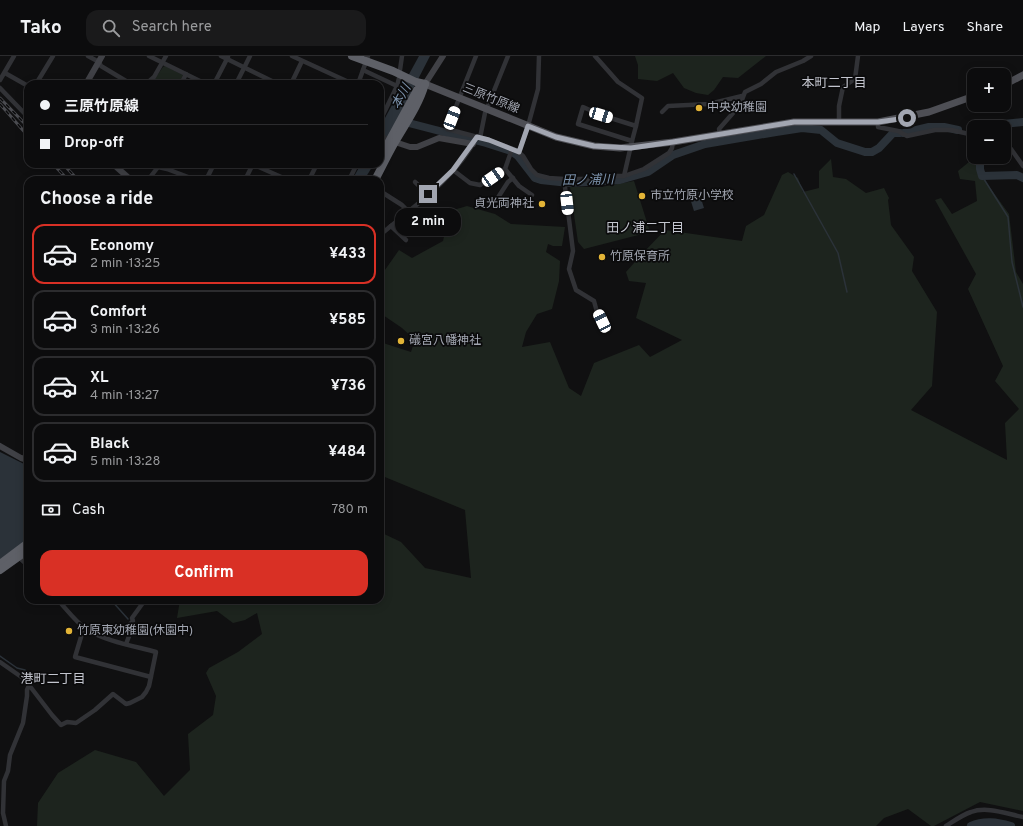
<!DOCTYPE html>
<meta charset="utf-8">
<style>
body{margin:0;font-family:Overpass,"Noto Sans JP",sans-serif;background:#1a1a1b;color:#f1f3f6;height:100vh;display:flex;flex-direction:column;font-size:15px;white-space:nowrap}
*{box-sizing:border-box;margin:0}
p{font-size:13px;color:#9a9b9d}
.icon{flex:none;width:22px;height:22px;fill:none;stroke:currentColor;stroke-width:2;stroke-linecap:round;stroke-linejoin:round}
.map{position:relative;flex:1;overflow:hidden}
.details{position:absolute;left:24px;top:120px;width:360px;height:428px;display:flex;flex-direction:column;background:#0c0c0d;border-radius:12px;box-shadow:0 2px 10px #0003,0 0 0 1px #2c2c2e}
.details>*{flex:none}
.hud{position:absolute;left:24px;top:24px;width:360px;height:88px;border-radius:12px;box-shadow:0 2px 10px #0003,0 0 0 1px #2c2c2e;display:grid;align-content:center;height:88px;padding:0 16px;background:#0c0c0d}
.tools{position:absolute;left:967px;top:12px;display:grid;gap:8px}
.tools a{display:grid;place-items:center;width:44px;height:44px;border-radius:8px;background:#0c0c0d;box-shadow:0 2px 10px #0003,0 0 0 1px #2c2c2e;font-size:20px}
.end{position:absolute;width:18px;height:18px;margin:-9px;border:5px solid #a2a6b1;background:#111;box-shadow:0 0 0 2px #111}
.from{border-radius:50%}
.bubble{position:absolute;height:28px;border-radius:12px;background:#0c0c0d;box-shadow:0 2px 10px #0003,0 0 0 1px #2c2c2e;font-size:13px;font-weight:700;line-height:28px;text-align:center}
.car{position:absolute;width:12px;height:24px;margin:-12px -6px;border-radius:5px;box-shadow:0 0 3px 1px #0007;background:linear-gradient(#fff 24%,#345 0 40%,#fff 0 76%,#345 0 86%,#fff 0)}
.hud b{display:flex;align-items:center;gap:14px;height:38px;font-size:15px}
.hud b+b{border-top:1px solid #2c2c2e}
.hud i{width:10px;height:10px;background:#f1f3f6}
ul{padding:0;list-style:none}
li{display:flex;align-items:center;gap:12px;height:60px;margin:0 8px 6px;padding:0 8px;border:2px solid #2c2c2e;border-radius:12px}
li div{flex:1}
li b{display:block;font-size:15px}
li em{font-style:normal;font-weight:700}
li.on{border-color:#d93025}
li>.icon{width:36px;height:36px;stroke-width:1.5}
h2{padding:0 16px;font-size:18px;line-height:48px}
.pay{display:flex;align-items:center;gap:10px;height:44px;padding:0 16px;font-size:15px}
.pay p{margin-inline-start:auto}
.button{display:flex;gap:8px;margin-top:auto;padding:8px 16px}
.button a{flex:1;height:46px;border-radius:12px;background:#d93025;color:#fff;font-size:16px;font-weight:700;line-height:46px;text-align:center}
header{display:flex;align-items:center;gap:24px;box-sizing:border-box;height:56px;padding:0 20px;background:#0c0c0d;border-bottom:1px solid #2c2c2e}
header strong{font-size:19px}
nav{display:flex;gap:22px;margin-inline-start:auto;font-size:14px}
.search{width:280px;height:36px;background:#1a1a1b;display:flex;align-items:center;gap:10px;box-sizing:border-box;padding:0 14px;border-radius:12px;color:#9a9b9d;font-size:15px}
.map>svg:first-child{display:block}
.green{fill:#1d241e}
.water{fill:#2b3239}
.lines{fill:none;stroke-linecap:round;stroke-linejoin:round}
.stream{stroke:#2b3239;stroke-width:1.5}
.river{stroke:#2b3239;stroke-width:8}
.street{stroke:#313236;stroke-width:4.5}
.secondary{stroke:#404146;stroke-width:6}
.primary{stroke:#4e4f55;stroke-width:7}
.highway{stroke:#5e6067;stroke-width:8}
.rail-casing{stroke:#4b4c51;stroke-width:3}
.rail{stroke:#0b0b0c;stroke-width:1.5;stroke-dasharray:4.5;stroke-linecap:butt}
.route{stroke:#a2a6b1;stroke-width:5}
.poi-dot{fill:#e3b437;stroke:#0b0b0c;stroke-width:1.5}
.labels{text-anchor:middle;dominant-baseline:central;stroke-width:3.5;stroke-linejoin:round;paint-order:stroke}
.street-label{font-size:12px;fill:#a2a6b1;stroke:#0b0b0c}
.poi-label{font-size:12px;fill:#a2a6b1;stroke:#0b0b0c;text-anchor:start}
.neighbourhood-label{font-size:13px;fill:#c3c5ce;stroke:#0b0b0c}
.water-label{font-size:13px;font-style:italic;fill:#7b91aa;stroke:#0b0b0c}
</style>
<header>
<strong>Tako</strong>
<div class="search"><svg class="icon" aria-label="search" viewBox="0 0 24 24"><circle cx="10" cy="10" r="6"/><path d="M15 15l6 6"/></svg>Search here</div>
<nav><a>Map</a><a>Layers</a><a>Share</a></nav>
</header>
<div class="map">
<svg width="1023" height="770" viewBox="0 0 1023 770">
<rect width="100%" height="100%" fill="#101011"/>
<!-- green -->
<g class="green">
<polygon points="635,0 766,0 738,22 723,21 714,34 708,39 696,37 684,32 673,17 657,25 638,23 638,9"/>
<polygon points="165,10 183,19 179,28 151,28 163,11"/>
<polygon points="975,101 977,101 980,118 1009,158 1016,216 1023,228 1023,755 980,746 934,770 931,770 908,753 884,762 876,770 37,770 38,747 58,717 95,694 136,706 164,740 190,714 188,678 213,659 216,640 206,617 209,612 238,596 262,578 257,557 245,564 233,567 217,555 177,562 180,544 380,544 380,476 401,486 425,512 471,522 465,454 380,419 380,286 411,296 415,284 402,272 380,257 380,221 399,194 412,202 443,185 450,155 467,150 495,158 511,168 565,171 562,190 553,190 548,188 546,196 560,205 559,225 552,253 537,258 526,276 522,291 550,286 569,332 581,340 594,307 639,289 650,301 682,284 636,262 646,227 629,225 626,216 642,198 665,174 742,185 746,170 764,159 782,119 788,116 798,122 803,136 819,132 819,115 831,103 833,121 846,123 866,137 884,132 889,142 888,144 891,169 914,201 912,215 937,256 932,330 911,354 1007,404 1005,367 1019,353 995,325 1003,310 968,233 976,218 935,144 941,142 952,158 977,145 975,125 960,123 958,115"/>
<polygon points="634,125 650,176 584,193 578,186 570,131 601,131"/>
</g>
<!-- water -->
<g class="water">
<polygon points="419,0 430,0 380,97 380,71"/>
<polygon points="361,108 374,108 364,124 352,124"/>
<polygon points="699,136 704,152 694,155 689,139"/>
<polygon points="0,396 28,410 28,497 0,518"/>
</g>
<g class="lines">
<!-- stream -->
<g class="stream">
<polyline points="794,118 838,197 847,236"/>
<polyline points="982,120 1008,161 1012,206 1023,251"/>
<polyline points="111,544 128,563"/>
<polyline points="0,600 17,612 25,614 34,623"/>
</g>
<!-- river -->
<g class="river">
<polyline points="401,65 486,87 511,95 518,100 535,122 541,124 569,127 620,124 648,116 673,99 705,88 776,76 802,72 821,74 837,87 865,96 872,96 879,92 893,77 900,77"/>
<polyline points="998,71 1003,68 1023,66"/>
<polyline points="904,77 929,71 944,71 958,74"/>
<polyline points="980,101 980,113 982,120 1017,119 1023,122"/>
<path d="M971,770c13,-6 26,-4 40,0"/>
</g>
<!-- street -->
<g class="street">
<polyline points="88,0 99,6 101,10 131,28"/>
<polyline points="149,0 206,28"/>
<polyline points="221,0 278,28"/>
<polyline points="292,0 353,28"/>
<polyline points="476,0 447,73 489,84 516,94 523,100 531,113 537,119 549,122 564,123 587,123 609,120 624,120 644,113 669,97 672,92 673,86"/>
<polyline points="595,0 618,26 642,42 636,70 601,59 583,51 578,68 632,85 624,120"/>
<polyline points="363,14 397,30"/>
<polyline points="400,14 402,0"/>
<polyline points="5,17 28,30"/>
<polyline points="0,24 14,0"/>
<polyline points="36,28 53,0"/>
<polyline points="146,28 154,21 166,0"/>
<polyline points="181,28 186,18"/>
<polyline points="214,28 228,1"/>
<polyline points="236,28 250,0"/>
<polyline points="291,28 302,5"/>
<polyline points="358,28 368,0"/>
<polyline points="0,32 28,61"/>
<polyline points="662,56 668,50 709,48 742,40"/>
<polyline points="380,65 397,30 400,18"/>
<polyline points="878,66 878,71 898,75 907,80 935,74 951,74 974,79"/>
<polyline points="839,67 839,50 843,31 855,23 858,0"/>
<polyline points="720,78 719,73 740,49 745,36 761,28 776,16 803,5 811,0"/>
<polyline points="380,79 391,85"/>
<polyline points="480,82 485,57 508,0"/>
<polyline points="632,85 636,70"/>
<polyline points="1004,87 1011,93 1023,110"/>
<polyline points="512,93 505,113 519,130 532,139"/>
<polyline points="519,97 528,70 538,33 539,0"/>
<polyline points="158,108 158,111 167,113 196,124"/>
<polyline points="252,108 288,124"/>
<polyline points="453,114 470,127 480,129 505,113"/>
<polyline points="564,123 573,195 569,213 576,234 594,245 597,256 602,265"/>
<polyline points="148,124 158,111"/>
<polyline points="206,124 214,108"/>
<polyline points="245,124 253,108"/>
<polyline points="309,124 317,108"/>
<polyline points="349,124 357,108"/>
<polyline points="415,126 428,138"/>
<polyline points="380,135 402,149 408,155"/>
<polyline points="497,143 508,126 513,122"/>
<polyline points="407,156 421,171 431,177"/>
<polyline points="391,170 406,184"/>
<path d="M380,179c34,-29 76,-57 97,-98"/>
<polyline points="18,500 28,510"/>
<polyline points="22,504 28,499"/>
<polyline points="84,571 75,601 151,621"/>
<polyline points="126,588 133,570 130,568 133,565 132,562 145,544"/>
<polyline points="0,606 30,627 27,634 27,640 23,667 10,699 8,715 4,725 3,757 6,770"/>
<path d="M29,629l23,30 9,10 6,-3 9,1 19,-13 18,-16 13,10 4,-1 12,-6 4,-5 3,-6 7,-34c-22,-6 -51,-11 -70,-23 -10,-7 -19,-19 -28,-29"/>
<path d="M946,770c8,-5 16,-11 25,-14 16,-6 36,2 52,5"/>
</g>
<!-- secondary -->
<g class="secondary">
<polyline points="86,28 102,0"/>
<polyline points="425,28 443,0"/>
<polyline points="395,86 410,91 417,91 439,82 473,88"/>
<polyline points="113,108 131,124"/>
<polyline points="0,390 21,402 28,404"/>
</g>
<!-- primary -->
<g class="primary">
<polyline points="425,28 556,81 594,90 620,92 673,86 794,66 878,66 929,56 974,40"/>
<polyline points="1004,29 1023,19"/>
</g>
<!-- highway -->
<g class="highway">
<polyline points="352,0 393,15 416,26 425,28"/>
<polyline points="380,102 417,34 425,28"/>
<path d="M375,124c7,-13 13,-26 20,-38 11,-19 24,-37 30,-58"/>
<polyline points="0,508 28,487"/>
<polyline points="0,514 28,494"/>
</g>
<defs>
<g id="rail">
<polyline points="0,42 28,71"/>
<polyline points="0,48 28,80"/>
<polyline points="53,108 68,124"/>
<polyline points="63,108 78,124"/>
</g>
</defs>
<!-- rail casing -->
<use href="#rail" class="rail-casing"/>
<!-- rail -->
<use href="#rail" class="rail"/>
</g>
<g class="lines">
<!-- route -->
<polyline class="route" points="428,138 453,114 477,81 489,84 519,96 528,70 556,81 594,90 631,92 673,86 794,66 878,66 907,62"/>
</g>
<!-- markers -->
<g class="poi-dot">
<circle cx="699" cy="52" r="4"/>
<circle cx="642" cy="140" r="4"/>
<circle cx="542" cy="148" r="4"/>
<circle cx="602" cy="201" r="4"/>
<circle cx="401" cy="285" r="4"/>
<circle cx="69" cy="575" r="4"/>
</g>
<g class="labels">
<!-- street labels -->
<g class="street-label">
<text transform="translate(491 43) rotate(22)">三原竹原線</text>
</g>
<!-- poi labels -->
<g class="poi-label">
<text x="707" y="52">中央幼稚園</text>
<text x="650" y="140">市立竹原小学校</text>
<text x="534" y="148" text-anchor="end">貞光両神社</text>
<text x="610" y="201">竹原保育所</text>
<text x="409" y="285">礒宮八幡神社</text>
<text x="77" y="575">竹原東幼稚園(休園中)</text>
</g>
<!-- neighbourhood labels -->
<g class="neighbourhood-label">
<text x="834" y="28">本町二丁目</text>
<text x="645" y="173">田ノ浦二丁目</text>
<text x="53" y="624">港町二丁目</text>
</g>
<!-- water labels -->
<g class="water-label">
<text transform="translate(402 41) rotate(-61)">本川</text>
<text transform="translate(588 125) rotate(-1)">田ノ浦川</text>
</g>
</g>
</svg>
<div class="tools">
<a>+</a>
<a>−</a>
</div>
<i class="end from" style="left:907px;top:62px"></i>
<i class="end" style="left:428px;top:138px"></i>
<div class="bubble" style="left:395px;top:152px;width:66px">2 min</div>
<i class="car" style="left:601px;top:59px;rotate:107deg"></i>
<i class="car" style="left:452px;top:62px;rotate:21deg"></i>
<i class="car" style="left:493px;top:121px;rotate:56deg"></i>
<i class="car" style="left:567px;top:147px;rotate:174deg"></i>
<i class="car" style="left:602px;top:265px;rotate:334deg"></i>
<div class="hud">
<b><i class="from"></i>三原竹原線</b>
<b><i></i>Drop-off</b>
</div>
<section class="details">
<h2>Choose a ride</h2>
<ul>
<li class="on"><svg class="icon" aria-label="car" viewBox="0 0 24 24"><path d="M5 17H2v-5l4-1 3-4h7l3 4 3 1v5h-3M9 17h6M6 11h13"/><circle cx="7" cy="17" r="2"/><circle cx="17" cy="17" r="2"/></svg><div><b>Economy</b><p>2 min · 13:25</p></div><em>¥433</em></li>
<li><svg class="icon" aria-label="car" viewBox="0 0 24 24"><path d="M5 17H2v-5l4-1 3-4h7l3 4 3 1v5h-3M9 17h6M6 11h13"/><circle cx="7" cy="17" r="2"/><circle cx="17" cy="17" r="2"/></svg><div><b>Comfort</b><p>3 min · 13:26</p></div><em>¥585</em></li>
<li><svg class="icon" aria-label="car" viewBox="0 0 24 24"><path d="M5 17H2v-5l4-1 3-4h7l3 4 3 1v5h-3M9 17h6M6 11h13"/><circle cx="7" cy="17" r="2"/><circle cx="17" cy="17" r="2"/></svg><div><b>XL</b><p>4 min · 13:27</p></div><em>¥736</em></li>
<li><svg class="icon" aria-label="car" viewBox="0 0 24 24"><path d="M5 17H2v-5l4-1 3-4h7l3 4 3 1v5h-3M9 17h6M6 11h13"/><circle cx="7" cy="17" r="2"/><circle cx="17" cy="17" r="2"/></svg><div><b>Black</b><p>5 min · 13:28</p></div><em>¥484</em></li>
</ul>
<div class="pay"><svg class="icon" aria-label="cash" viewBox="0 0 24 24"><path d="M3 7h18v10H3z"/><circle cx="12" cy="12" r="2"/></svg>Cash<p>780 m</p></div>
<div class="button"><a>Confirm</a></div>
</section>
</div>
